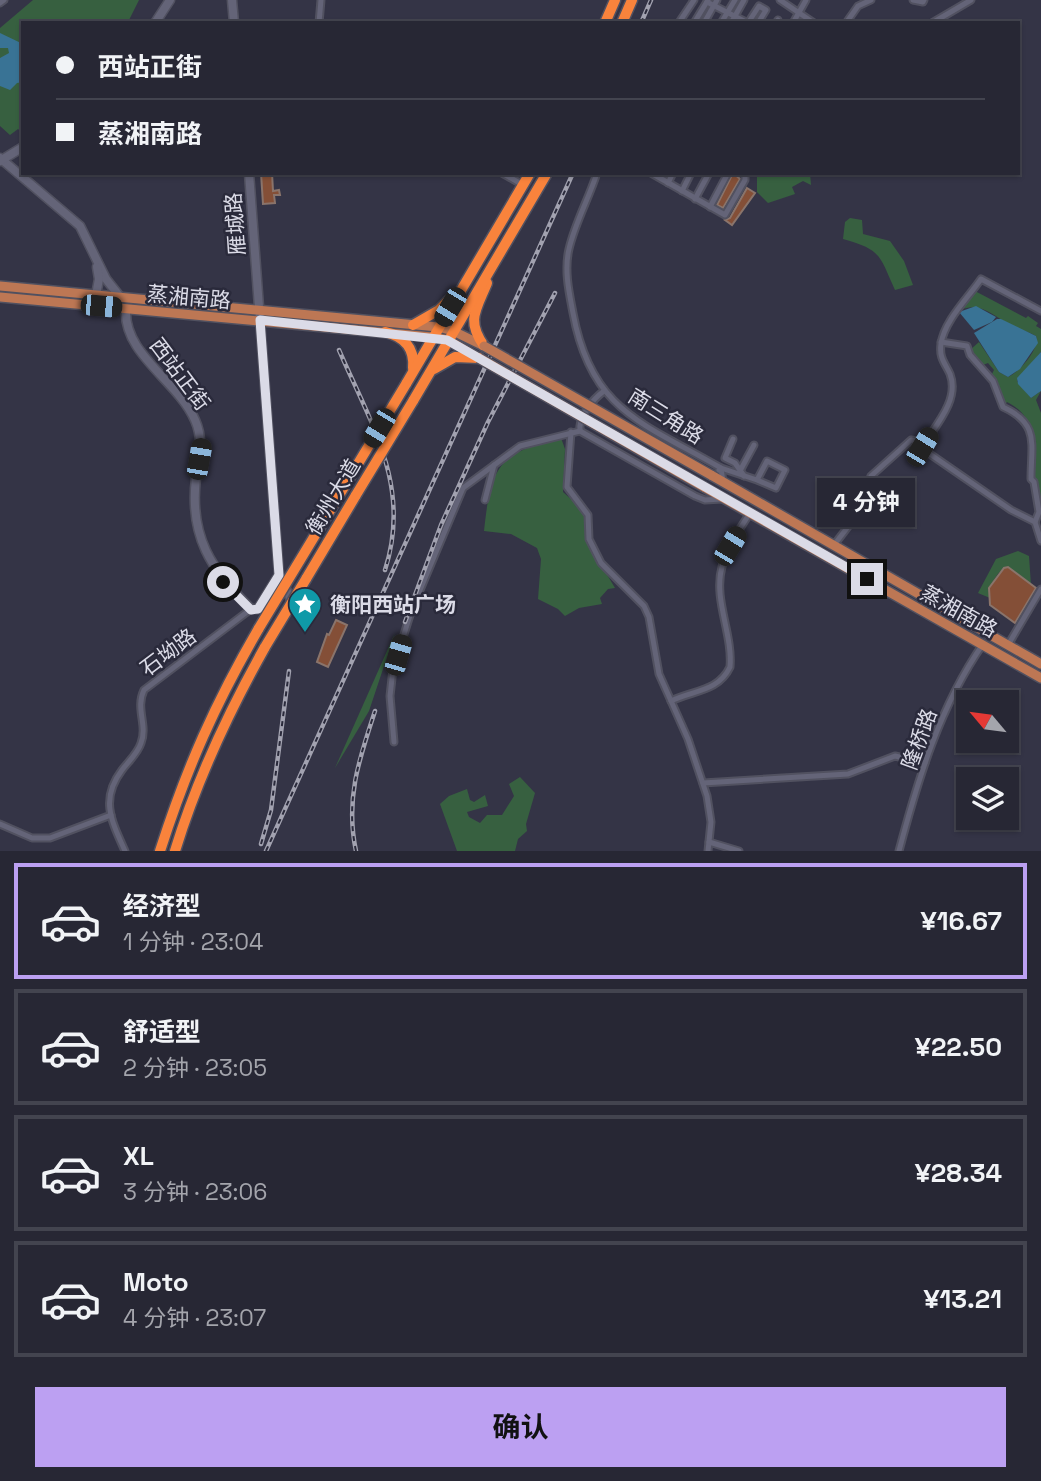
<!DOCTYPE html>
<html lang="zh">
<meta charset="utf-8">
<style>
body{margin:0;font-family:"Space Grotesk","Noto Sans SC",sans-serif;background:#2f2f3c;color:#f1f3f6;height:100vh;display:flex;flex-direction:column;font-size:26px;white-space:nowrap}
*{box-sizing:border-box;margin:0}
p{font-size:23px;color:#a4a5ac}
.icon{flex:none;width:38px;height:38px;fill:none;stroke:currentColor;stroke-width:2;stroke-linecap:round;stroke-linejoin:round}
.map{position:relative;height:851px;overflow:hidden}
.details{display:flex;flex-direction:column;background:#272734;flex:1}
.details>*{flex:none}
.banner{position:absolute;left:21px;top:21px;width:999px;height:154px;border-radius:0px;box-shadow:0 2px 5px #0004,0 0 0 2px #43444f;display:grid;align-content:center;height:154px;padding:0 35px;background:#272734}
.needle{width:46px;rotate:299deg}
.controls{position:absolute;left:956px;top:690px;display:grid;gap:14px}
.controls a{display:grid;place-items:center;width:63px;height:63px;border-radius:0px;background:#272734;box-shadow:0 2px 5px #0004,0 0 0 2px #43444f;font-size:35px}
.end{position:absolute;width:32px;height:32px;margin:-16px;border:9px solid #dbdbe7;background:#111;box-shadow:0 0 0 4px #111}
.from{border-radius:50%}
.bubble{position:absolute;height:49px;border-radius:0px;background:#272734;box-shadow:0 2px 5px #0004,0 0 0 2px #43444f;font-size:23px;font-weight:700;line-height:49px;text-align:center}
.car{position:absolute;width:21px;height:42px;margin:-21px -10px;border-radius:9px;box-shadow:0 0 5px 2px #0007;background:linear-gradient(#222 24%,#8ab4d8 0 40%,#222 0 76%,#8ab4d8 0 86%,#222 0)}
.banner b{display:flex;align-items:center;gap:24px;height:66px;font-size:26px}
.banner b+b{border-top:2px solid #43444f}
.banner i{width:18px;height:18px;background:#f1f3f6}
ul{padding:12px 0 0;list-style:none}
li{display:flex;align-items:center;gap:21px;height:116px;margin:0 14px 10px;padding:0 21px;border:4px solid #43444f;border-radius:0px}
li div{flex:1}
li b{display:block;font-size:26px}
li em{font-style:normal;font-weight:700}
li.current{border-color:#bca0f2}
li>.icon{width:63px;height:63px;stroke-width:1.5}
.action{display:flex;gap:14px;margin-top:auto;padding:14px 35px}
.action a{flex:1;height:80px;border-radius:0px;background:#bca0f2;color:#111;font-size:28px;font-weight:700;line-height:80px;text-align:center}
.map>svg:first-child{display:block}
.green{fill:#376040}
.water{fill:#397395}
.building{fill:#844f37;stroke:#8a746b;stroke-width:2}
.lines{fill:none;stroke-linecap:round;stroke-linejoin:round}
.street-casing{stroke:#515160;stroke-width:9}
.secondary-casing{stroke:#515160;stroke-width:11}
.primary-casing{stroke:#515160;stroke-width:12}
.highway-casing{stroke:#515160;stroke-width:13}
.street{stroke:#646478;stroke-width:5}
.secondary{stroke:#646478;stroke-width:8}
.primary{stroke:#bd7754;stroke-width:9}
.highway{stroke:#f9833c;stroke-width:10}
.rail-casing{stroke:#a2a2b0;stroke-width:4.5}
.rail{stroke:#2a2a3b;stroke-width:2;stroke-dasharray:5;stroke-linecap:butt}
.primary-bridge-casing{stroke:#515160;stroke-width:12;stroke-linecap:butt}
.highway-bridge-casing{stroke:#515160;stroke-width:13;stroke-linecap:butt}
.primary-bridge{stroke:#bd7754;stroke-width:9}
.highway-bridge{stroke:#f9833c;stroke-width:10}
.route{stroke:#dbdbe7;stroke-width:9}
.labels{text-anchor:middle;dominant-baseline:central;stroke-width:5;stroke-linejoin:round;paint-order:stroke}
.street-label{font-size:21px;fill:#dbdbe7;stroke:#2a2a3b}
.poi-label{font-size:21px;font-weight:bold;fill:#dbdbe7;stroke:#2a2a3b;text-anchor:start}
</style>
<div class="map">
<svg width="1041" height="851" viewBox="0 0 1041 851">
<rect width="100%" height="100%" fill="#343446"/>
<!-- green -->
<g class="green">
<polygon points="33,0 139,0 129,20 132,23 23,23 23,133 18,129 10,135 0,126 0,28"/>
<polygon points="757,173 810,173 811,185 803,181 792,187 795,194 768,203 757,192"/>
<path d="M850,218l12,2 1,14 27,7 14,20 9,24 -18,5c-16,-35 -13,-40 -52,-51l2,-17z"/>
<path d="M975,291l51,27 2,-2 10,7 -2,3 5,3v23l-24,29 14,17 10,-7 -5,9 5,13v95c-1,-12 -8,-30 -8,-38 -1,-28 5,-52 -26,-68l-2,3 -8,-25 -5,-6 2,-4 -6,-7 -5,2 -13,-15 9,-8 20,30 9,5c12,-6 32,-28 28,-41 -8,-5 -17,-6 -26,-11 -16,-9 -30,-24 -50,-15z"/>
<path d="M561,438l4,11 -2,43 18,16 4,6 2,27 28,47 -7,1 -8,9 2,6 -23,4 -14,8 -7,-7 -20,-10 3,-40 -4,-11 -26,-14 -27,-3c7,-64 13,-78 77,-93z"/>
<path d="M1018,551l11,5 2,29 -23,-18c-11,3 -19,19 -18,31l-12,-5 18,-34z"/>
<polygon points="395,633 369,711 335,768"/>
<polygon points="520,777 535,793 526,824 527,831 518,839 515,851 457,851 440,804 449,796 467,789 470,800 474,802 485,795 488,806 467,812 469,817 480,823 487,815 502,815 514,796 509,784"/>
</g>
<!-- water -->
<g class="water">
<polygon points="0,33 23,44 23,82 17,83 10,90 0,86 0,58 9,53 8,48 0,48"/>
<polygon points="976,306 996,317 992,322 974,330 959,312"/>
<polygon points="997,319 1001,319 1036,336 1038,343 1020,369 1008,377 999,372 974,333"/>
<polygon points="1041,352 1041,391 1031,398 1018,384 1017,378"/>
</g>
<!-- building -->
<g class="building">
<polygon points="261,173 272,173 273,191 279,190 280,195 274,195 275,203 263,204"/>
<polygon points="733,173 740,179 723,208 717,205"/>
<polygon points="747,188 755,193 732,225 725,220 730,218"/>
<polygon points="1008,567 1036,588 1015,623 990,605 989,588 1004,568"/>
<polygon points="336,620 347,625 328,667 317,662 327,634 329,635"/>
</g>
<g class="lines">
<defs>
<g id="street">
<polyline points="780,0 814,23"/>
<polyline points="913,0 923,2 924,0"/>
<polyline points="707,2 748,23"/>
<polyline points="0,3 4,0"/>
<polyline points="319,23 321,0"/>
<polyline points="682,23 680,21 694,0"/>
<polyline points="694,23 708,0"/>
<polyline points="704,23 717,0"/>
<polyline points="721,23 735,0"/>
<polyline points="731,23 744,0"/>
<polyline points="748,23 759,6 766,10 758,23"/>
<polyline points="776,23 778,20"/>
<polyline points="793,23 806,0"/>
<polyline points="846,23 858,6 871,0"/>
<polyline points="932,23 971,0"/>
<polyline points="502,173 523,185"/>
<path d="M597,173c-8,25 -22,50 -28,76 -5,21 0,43 4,64 18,98 70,110 148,155l2,14"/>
<polyline points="651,173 725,215 745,180 745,173"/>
<polyline points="668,183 673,173"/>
<polyline points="682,191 691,173"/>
<polyline points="695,199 709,173"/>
<polyline points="710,207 728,173"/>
<path d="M941,342l26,4 3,9 23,26 10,26c37,17 28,37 28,72l3,3 5,30 -4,10 6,19"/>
<path d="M580,431c-2,-14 13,-32 24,-40"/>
<polyline points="571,432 567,487 588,515 589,539 601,563 644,606 649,617 659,674 688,739 707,796 711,822 708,851"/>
<polyline points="733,439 725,458 735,463 744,476"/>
<path d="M922,447c13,-21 38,-47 28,-73 -5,-11 -11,-16 -9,-30 3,-23 27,-46 40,-65l60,32"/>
<polyline points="741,469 754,445"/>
<polyline points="719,470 721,468 757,480 767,461 785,470 776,488 757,480"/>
<polyline points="485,500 494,465"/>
<polyline points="834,545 857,515 871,476 911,440 917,441 927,452 1011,510 1035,522"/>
<polyline points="1008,645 1041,589"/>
<path d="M671,701c22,-11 47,-9 59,-34 3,-33 -17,-68 -8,-100 5,-20 17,-37 28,-54"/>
<polyline points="394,742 390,696 393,669 412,609 463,488 520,446 580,431 695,496 705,500 722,499"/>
<polyline points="703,783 848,774 895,756 925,763"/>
<polyline points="0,824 32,838 50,838 111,815"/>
<polyline points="709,842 739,851"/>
<path d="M125,851c-14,-31 -25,-52 -3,-81 6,-8 16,-17 19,-27 7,-18 -6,-34 3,-53l107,-81"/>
<path d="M899,851c19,-72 41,-145 84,-207"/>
</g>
<g id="secondary">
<polyline points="232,0 234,23"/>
<polyline points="155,23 170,0"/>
<polyline points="0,158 80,226 106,279 121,298"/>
<polyline points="0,161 23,147"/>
<polyline points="249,173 279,575 258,609 251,609"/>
<polyline points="96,295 99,279 97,267"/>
<path d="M126,309c-3,45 52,72 69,111 9,20 4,37 1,58 -7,58 15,92 55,131"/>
<polyline points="283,583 297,612"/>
</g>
<g id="primary">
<polyline points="0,286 438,327 453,331 484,346"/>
<polyline points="0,297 432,337 448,340 478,358"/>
<polyline points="711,475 1041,664"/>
<polyline points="704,487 1041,678"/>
</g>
<g id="highway">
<polyline points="605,23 615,0"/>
<polyline points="622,23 632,0"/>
<polyline points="413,325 439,310 449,300"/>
<path d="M385,332c18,4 30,15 28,36"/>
<path d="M484,346c-18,-26 -8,-36 3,-63"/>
<polyline points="434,369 455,357 479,358"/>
<polyline points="406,384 530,173"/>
<polyline points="413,401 547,173"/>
<polyline points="320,527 353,472"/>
<polyline points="306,579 356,495"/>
<path d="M160,851c27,-84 55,-147 99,-223"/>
<path d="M175,851c22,-72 53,-138 90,-204"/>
</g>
</defs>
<!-- street casing -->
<use href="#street" class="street-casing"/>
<!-- secondary casing -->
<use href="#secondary" class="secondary-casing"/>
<!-- primary casing -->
<use href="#primary" class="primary-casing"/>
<!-- highway casing -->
<use href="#highway" class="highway-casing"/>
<!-- street -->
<use href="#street" class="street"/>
<!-- secondary -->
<use href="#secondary" class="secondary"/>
<!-- primary -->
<use href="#primary" class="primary"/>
<!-- highway -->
<use href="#highway" class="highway"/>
<defs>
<g id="rail">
<polyline points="641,23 651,0"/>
<path d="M339,350c32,74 73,137 46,220"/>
<polyline points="405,622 441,525 488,422 555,293"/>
<polyline points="261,844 271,810 289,671"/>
<polyline points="266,851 573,173"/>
<path d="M356,851c-11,-51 3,-92 19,-140"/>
</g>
</defs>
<!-- rail casing -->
<use href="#rail" class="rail-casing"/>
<!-- rail -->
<use href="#rail" class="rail"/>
<defs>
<g id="primary-bridge">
<polyline points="484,346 711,475"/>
<polyline points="479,358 704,487"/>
</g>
<g id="highway-bridge">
<polyline points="353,472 406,384"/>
<polyline points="356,495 413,401"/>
<polyline points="259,628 320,527"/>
<polyline points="265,647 306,579"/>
</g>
</defs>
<!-- primary-bridge casing -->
<use href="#primary-bridge" class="primary-bridge-casing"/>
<!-- highway-bridge casing -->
<use href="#highway-bridge" class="highway-bridge-casing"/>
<!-- primary-bridge -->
<use href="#primary-bridge" class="primary-bridge"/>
<!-- highway-bridge -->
<use href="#highway-bridge" class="highway-bridge"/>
</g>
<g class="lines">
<!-- route -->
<polyline class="route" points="223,582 251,610 258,609 279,575 260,320 447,340 867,579"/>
</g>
<!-- icons -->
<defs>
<symbol id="sight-pin" viewBox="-11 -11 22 30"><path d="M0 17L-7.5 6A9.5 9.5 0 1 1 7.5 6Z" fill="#0f9aa8" stroke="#2a2a3b"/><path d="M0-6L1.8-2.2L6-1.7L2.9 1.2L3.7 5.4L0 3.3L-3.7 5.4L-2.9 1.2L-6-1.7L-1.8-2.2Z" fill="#fff"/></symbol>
</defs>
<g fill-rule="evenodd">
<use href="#sight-pin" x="286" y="585" width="38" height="52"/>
</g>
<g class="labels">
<!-- street labels -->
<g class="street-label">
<text transform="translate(235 224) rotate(-94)">雁城路</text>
<text transform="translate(189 297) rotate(5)">蒸湘南路</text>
<text transform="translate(180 374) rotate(53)">西站正街</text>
<text transform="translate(666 416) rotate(32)">南三角路</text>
<text transform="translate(333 497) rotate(-59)">衡州大道</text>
<text transform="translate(959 611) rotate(29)">蒸湘南路</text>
<text transform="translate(168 652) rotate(-37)">石坳路</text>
<text transform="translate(919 739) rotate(-70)">隆桥路</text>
</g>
<!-- poi labels -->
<g class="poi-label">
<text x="330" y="604">衡阳西站广场</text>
</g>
</g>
</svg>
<div class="controls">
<a><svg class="needle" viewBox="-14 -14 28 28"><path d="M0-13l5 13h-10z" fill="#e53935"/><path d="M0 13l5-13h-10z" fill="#a4a5ac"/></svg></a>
<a><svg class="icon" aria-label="layers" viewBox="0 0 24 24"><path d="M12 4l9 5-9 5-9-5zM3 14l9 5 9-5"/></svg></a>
</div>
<i class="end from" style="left:223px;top:582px"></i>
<i class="end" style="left:867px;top:579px"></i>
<div class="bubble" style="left:817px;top:478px;width:98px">4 分钟</div>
<i class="car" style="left:101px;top:306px;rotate:95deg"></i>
<i class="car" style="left:450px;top:307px;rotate:211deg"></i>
<i class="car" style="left:379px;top:428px;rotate:211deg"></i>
<i class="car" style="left:922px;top:447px;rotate:31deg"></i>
<i class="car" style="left:199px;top:459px;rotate:10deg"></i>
<i class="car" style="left:730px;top:546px;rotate:31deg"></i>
<i class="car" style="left:398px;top:655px;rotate:16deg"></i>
<div class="banner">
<b><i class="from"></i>西站正街</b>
<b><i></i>蒸湘南路</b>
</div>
</div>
<section class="details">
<ul>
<li class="current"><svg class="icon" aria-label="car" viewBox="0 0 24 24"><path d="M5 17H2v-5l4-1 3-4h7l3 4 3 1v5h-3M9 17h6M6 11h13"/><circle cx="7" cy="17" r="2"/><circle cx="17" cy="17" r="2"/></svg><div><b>经济型</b><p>1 分钟 · 23:04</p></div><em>¥16.67</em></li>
<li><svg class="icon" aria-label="car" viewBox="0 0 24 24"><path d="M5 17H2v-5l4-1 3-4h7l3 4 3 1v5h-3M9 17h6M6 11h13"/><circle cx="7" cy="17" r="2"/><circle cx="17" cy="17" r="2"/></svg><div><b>舒适型</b><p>2 分钟 · 23:05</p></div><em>¥22.50</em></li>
<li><svg class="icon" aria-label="car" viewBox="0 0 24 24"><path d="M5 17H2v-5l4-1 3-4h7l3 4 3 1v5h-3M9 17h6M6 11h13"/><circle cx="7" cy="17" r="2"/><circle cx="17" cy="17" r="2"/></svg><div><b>XL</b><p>3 分钟 · 23:06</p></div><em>¥28.34</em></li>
<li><svg class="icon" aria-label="car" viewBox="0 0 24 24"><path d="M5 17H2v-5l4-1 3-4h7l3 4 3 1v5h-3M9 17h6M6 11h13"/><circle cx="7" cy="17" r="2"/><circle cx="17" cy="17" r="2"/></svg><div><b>Moto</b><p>4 分钟 · 23:07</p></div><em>¥13.21</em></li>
</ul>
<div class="action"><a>确认</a></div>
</section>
